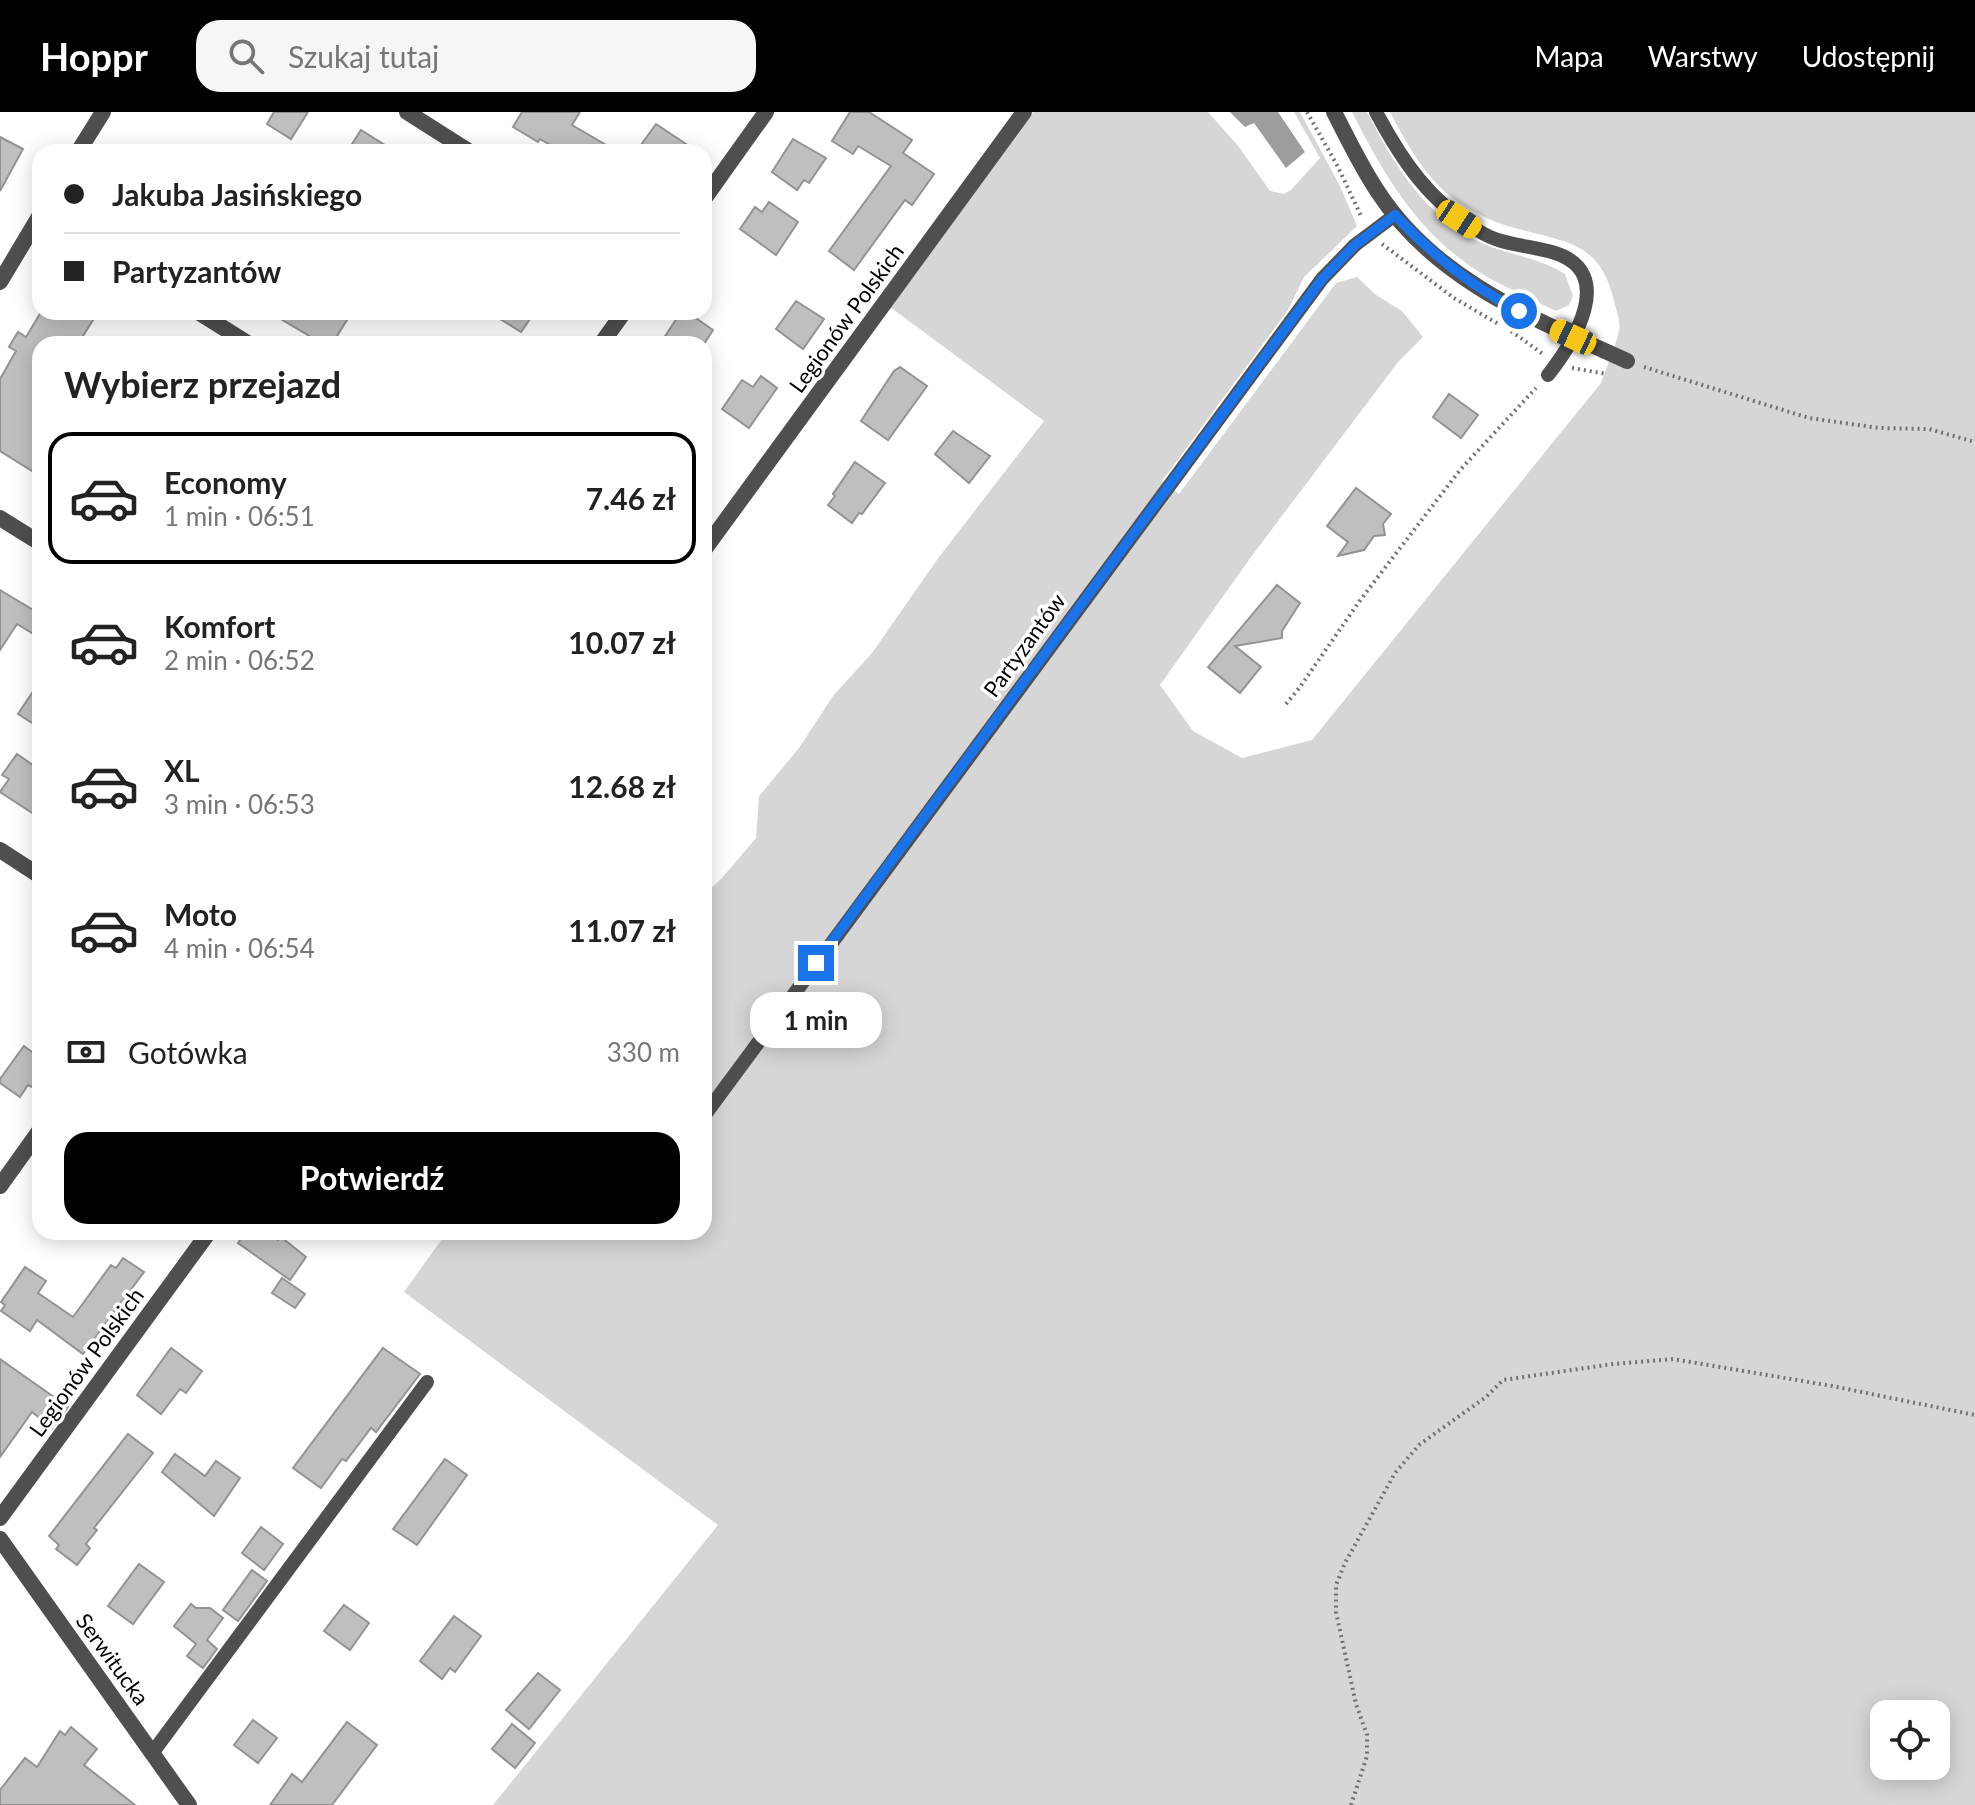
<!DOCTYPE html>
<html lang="pl">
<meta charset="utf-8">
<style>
body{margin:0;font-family:Lato,sans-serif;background:#f6f6f6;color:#222;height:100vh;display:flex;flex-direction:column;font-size:30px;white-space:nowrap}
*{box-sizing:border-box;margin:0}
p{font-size:26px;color:#767676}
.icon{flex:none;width:44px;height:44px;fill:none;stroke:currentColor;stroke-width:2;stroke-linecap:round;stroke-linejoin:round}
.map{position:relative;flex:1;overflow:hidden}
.sheet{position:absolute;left:32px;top:224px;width:680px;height:904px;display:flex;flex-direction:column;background:#fff;border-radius:24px;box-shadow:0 4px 20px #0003}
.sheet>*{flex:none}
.top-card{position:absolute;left:32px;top:32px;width:680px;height:176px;border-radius:24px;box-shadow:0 4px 20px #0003;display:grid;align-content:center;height:176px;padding:0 32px;background:#fff}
.tools{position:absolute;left:1870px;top:1588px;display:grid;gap:16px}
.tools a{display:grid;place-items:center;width:80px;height:80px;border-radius:16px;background:#fff;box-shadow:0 4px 20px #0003;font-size:40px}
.end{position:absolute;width:36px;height:36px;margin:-18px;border:10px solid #1a73e8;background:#fff;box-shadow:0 0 0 4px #fff}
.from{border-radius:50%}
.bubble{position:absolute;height:56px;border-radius:24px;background:#fff;box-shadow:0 4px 20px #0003;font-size:26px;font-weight:700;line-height:56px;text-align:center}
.car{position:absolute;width:24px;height:48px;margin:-24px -12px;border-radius:10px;box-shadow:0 0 6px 2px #0007;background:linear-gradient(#f5c518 24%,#345 0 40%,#f5c518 0 76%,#345 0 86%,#f5c518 0)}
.top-card b{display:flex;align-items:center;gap:28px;height:76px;font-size:30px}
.top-card b+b{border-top:2px solid #e0e0e0}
.top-card i{width:20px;height:20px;background:#222}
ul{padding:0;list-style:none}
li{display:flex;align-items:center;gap:24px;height:132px;margin:0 16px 12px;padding:0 16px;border:4px solid transparent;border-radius:24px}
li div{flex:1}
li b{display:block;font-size:30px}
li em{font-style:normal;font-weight:700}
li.active{border-color:#000}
li>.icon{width:72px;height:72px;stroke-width:1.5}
h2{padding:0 32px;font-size:36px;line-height:96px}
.pay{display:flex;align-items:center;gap:20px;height:88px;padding:0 32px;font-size:30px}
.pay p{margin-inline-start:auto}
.button{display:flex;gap:16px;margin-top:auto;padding:16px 32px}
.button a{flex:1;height:92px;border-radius:24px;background:#000;color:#fff;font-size:32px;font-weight:700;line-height:92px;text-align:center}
header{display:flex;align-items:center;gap:48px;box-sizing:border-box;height:112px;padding:0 40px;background:#000;color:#fff}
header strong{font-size:38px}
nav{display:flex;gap:44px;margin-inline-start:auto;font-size:28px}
.search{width:560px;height:72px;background:#f6f6f6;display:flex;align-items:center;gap:20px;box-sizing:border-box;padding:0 28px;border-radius:24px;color:#767676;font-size:30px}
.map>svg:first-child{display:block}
.green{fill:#d6d6d6;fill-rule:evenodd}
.water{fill:#9d9d9d}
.building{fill:#bfbfbf;stroke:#939393;stroke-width:2}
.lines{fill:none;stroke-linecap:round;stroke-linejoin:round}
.path{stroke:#717171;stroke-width:4;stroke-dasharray:2 4;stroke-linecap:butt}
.service{stroke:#4f4f4f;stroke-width:14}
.minor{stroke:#4f4f4f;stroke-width:16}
.route{stroke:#1a73e8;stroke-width:10}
.labels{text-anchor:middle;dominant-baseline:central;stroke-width:7;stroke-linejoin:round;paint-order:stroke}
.street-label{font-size:22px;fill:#000;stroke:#fff}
</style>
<header>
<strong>Hoppr</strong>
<div class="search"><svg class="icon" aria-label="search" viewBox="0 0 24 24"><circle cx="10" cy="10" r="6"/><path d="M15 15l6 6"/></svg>Szukaj tutaj</div>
<nav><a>Mapa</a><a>Warstwy</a><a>Udostępnij</a></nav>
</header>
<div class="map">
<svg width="1975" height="1693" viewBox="0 0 1975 1693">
<rect width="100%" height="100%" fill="#fff"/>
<!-- green -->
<g class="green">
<path d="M1033,0h175l31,35 31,44 14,3 7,-4 29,-32 -26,-46h6l40,74 17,40 -53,51 -16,33 -126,171 17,13 157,-211 21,-6 19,18 26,16 21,26 -25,25 -147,195 -91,128 33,46 49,27 70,-18 289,-357c6,-17 14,-35 18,-52 2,-9 -3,-21 -5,-30 -14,-60 -48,-59 -99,-73 -20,-5 -38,-14 -55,-25 -32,-20 -53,-59 -70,-91h585v1693h-1482l225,-280 -314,-233 43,-60h257v-337l18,-17 34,-40 3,-42 40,-48 34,-52 39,-43 67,-96 105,-136 -154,-114zM1884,1602h52v52h-52z"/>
<path d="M1352,0h15c28,55 62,111 122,134 26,10 53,13 76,28l8,22 -4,9 -13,6c-28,-14 -60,-27 -86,-45 -56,-39 -88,-95 -118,-154z"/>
</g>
<!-- water -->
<polygon class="water" points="1230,0 1278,0 1305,40 1286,56 1254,11 1245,15"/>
<!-- building -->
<g class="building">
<polygon points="274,0 308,0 291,27 267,12"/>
<polygon points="522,0 580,0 572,13 618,40 562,40 540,27 538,30 513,15"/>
<polygon points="850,0 869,0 912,28 903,41 934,62 912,93 905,88 854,158 829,139 891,54 858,34 853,42 832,29"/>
<polygon points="656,12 698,40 636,40"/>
<polygon points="361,18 396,40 347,40"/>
<polygon points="0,25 23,37 0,79"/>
<polygon points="793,27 826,46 809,71 804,68 797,78 772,60"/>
<polygon points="769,90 798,110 776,143 740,117 755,95 762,100"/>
<polygon points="796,189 824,207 803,237 776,217"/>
<polygon points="41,200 98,200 78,232 40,232 40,364 0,339 0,267 16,239 9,235 18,220 26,225"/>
<polygon points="269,200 334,200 347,208 332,232 323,232"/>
<polygon points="489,200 535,200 521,220"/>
<polygon points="681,200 687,200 713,218 704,232 660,232"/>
<polygon points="900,255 927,274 888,328 861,309 894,259"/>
<polygon points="761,264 777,276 749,316 722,297 742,268 753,275"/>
<polygon points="1449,282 1478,303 1461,326 1433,305"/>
<polygon points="953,319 990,344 969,371 935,342"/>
<polygon points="855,350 885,371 862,402 859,401 852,411 828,393 835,384 833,382"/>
<polygon points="1356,376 1391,402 1383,412 1385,423 1374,424 1364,438 1338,444 1348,430 1327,414"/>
<polygon points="1277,473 1300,491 1282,519 1282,526 1235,534 1261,555 1240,581 1208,555"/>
<polygon points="0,478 40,502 40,526 17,512 0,538"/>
<polygon points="40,569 40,616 18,602"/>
<polygon points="17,642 40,658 40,706 0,680 9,667 2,663"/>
<polygon points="24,934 40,946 40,963 32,975 28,973 20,985 0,971 0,967"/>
<polygon points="246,1120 266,1120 278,1128 281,1125 306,1145 290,1168 238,1131"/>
<polygon points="123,1146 144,1160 83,1242 37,1208 30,1219 1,1199 5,1193 1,1190 25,1155 46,1169 38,1181 73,1205 111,1153 116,1156"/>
<polygon points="282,1166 305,1182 295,1196 272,1181"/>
<polygon points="171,1236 202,1259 186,1281 180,1277 161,1302 137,1283"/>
<polygon points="383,1236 420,1262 376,1320 371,1316 346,1349 342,1347 321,1376 293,1356"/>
<polygon points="0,1247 68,1295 52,1316 32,1300 0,1345"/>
<polygon points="128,1322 153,1341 94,1416 97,1418 86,1432 90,1436 77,1453 56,1437 59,1433 49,1424"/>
<polygon points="175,1342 205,1364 216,1349 240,1366 214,1404 162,1360"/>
<polygon points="445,1347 467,1363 417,1433 393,1417"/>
<polygon points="261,1415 283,1432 264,1458 242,1441"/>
<polygon points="139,1452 164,1470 133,1512 108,1494"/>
<polygon points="252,1458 267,1469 238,1509 223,1498"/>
<polygon points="191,1492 196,1496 210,1496 223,1506 207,1528 217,1537 203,1556 187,1544 196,1532 174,1514"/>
<polygon points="344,1493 369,1511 350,1538 324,1519"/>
<polygon points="454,1504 481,1524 455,1560 450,1556 442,1567 420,1549"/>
<polygon points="538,1561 560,1578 529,1617 506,1598"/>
<polygon points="253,1608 277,1626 258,1651 234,1633"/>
<polygon points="347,1610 377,1633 332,1693 270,1693 292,1662 302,1670"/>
<polygon points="512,1612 535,1631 515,1656 492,1637"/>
<polygon points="71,1615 97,1637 84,1653 135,1693 0,1693 0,1678 25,1646 37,1655 60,1619 65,1623"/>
</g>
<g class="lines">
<!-- path -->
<g class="path">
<polyline points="1307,0 1338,55 1362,106"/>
<polyline points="1382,132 1454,186 1500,213"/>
<polyline points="1511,219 1543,242"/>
<polyline points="1644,255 1809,306 1879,316 1929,317 1975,330"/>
<polyline points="1572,256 1607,262"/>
<polyline points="1286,592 1300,575 1361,487 1460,358 1536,276"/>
<polyline points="1351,1693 1367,1644 1367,1623 1356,1592 1336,1500 1336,1473 1345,1451 1395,1361 1419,1333 1486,1285 1503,1268 1613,1252 1673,1247 1832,1274 1975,1303"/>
</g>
<!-- service -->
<g class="service">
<path d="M1376,0c26,49 54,90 103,119 23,15 51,14 76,22 62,20 19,89 -7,122"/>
<polyline points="704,1004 1322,167 1355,133 1395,103"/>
<polyline points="153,1640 427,1270"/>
</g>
<!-- minor -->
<g class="minor">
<polyline points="407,0 470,40"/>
<path d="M1334,0c14,27 27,55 44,80 58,89 157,127 249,169"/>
<polyline points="78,40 103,0"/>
<polyline points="704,87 766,0"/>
<polyline points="0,170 40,103"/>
<polyline points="198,200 249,232"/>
<polyline points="601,232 624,200"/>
<polyline points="0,406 40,431"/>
<polyline points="704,438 1024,0"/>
<polyline points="0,738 40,764"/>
<polyline points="0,1074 40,1018"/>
<polyline points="0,1406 209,1120"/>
<polyline points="0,1427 189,1693"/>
</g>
</g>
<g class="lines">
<!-- route -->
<path class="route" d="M816,851l506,-684 33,-34 40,-30c37,40 76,71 124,96"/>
</g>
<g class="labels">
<!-- street labels -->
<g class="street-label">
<text transform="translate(846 206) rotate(-54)">Legionów Polskich</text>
<text transform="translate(1024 533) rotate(-54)">Partyzantów</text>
<text transform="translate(86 1250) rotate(-54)">Legionów Polskich</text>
<text transform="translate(113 1547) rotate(54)">Serwitucka</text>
</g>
</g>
</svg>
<div class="tools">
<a><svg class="icon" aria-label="locate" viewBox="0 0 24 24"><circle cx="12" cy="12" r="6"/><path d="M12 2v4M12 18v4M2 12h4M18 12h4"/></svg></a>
</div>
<i class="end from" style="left:1519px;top:199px"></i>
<i class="end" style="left:816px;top:851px"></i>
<div class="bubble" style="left:750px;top:880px;width:132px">1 min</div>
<i class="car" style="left:1459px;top:107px;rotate:123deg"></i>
<i class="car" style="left:1573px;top:225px;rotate:295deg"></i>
<div class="top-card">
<b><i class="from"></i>Jakuba Jasińskiego</b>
<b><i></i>Partyzantów</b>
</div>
<section class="sheet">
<h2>Wybierz przejazd</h2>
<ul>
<li class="active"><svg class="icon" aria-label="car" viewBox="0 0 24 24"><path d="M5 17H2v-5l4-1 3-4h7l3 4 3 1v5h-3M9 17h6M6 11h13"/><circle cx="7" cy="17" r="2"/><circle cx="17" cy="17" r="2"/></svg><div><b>Economy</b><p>1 min · 06:51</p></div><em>7.46 zł</em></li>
<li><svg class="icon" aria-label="car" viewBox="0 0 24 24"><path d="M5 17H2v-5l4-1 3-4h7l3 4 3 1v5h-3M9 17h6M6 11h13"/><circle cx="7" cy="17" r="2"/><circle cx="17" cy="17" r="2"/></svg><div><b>Komfort</b><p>2 min · 06:52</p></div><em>10.07 zł</em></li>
<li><svg class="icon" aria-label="car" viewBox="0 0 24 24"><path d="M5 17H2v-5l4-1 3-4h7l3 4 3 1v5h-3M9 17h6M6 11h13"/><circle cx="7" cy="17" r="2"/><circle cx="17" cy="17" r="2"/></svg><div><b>XL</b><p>3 min · 06:53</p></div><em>12.68 zł</em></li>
<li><svg class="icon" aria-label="car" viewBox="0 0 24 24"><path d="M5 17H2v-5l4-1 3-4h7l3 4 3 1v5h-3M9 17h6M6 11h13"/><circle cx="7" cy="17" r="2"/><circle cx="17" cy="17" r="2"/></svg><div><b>Moto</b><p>4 min · 06:54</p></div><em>11.07 zł</em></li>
</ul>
<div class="pay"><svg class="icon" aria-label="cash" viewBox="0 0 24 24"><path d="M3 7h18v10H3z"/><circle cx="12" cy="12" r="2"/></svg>Gotówka<p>330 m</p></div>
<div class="button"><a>Potwierdź</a></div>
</section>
</div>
